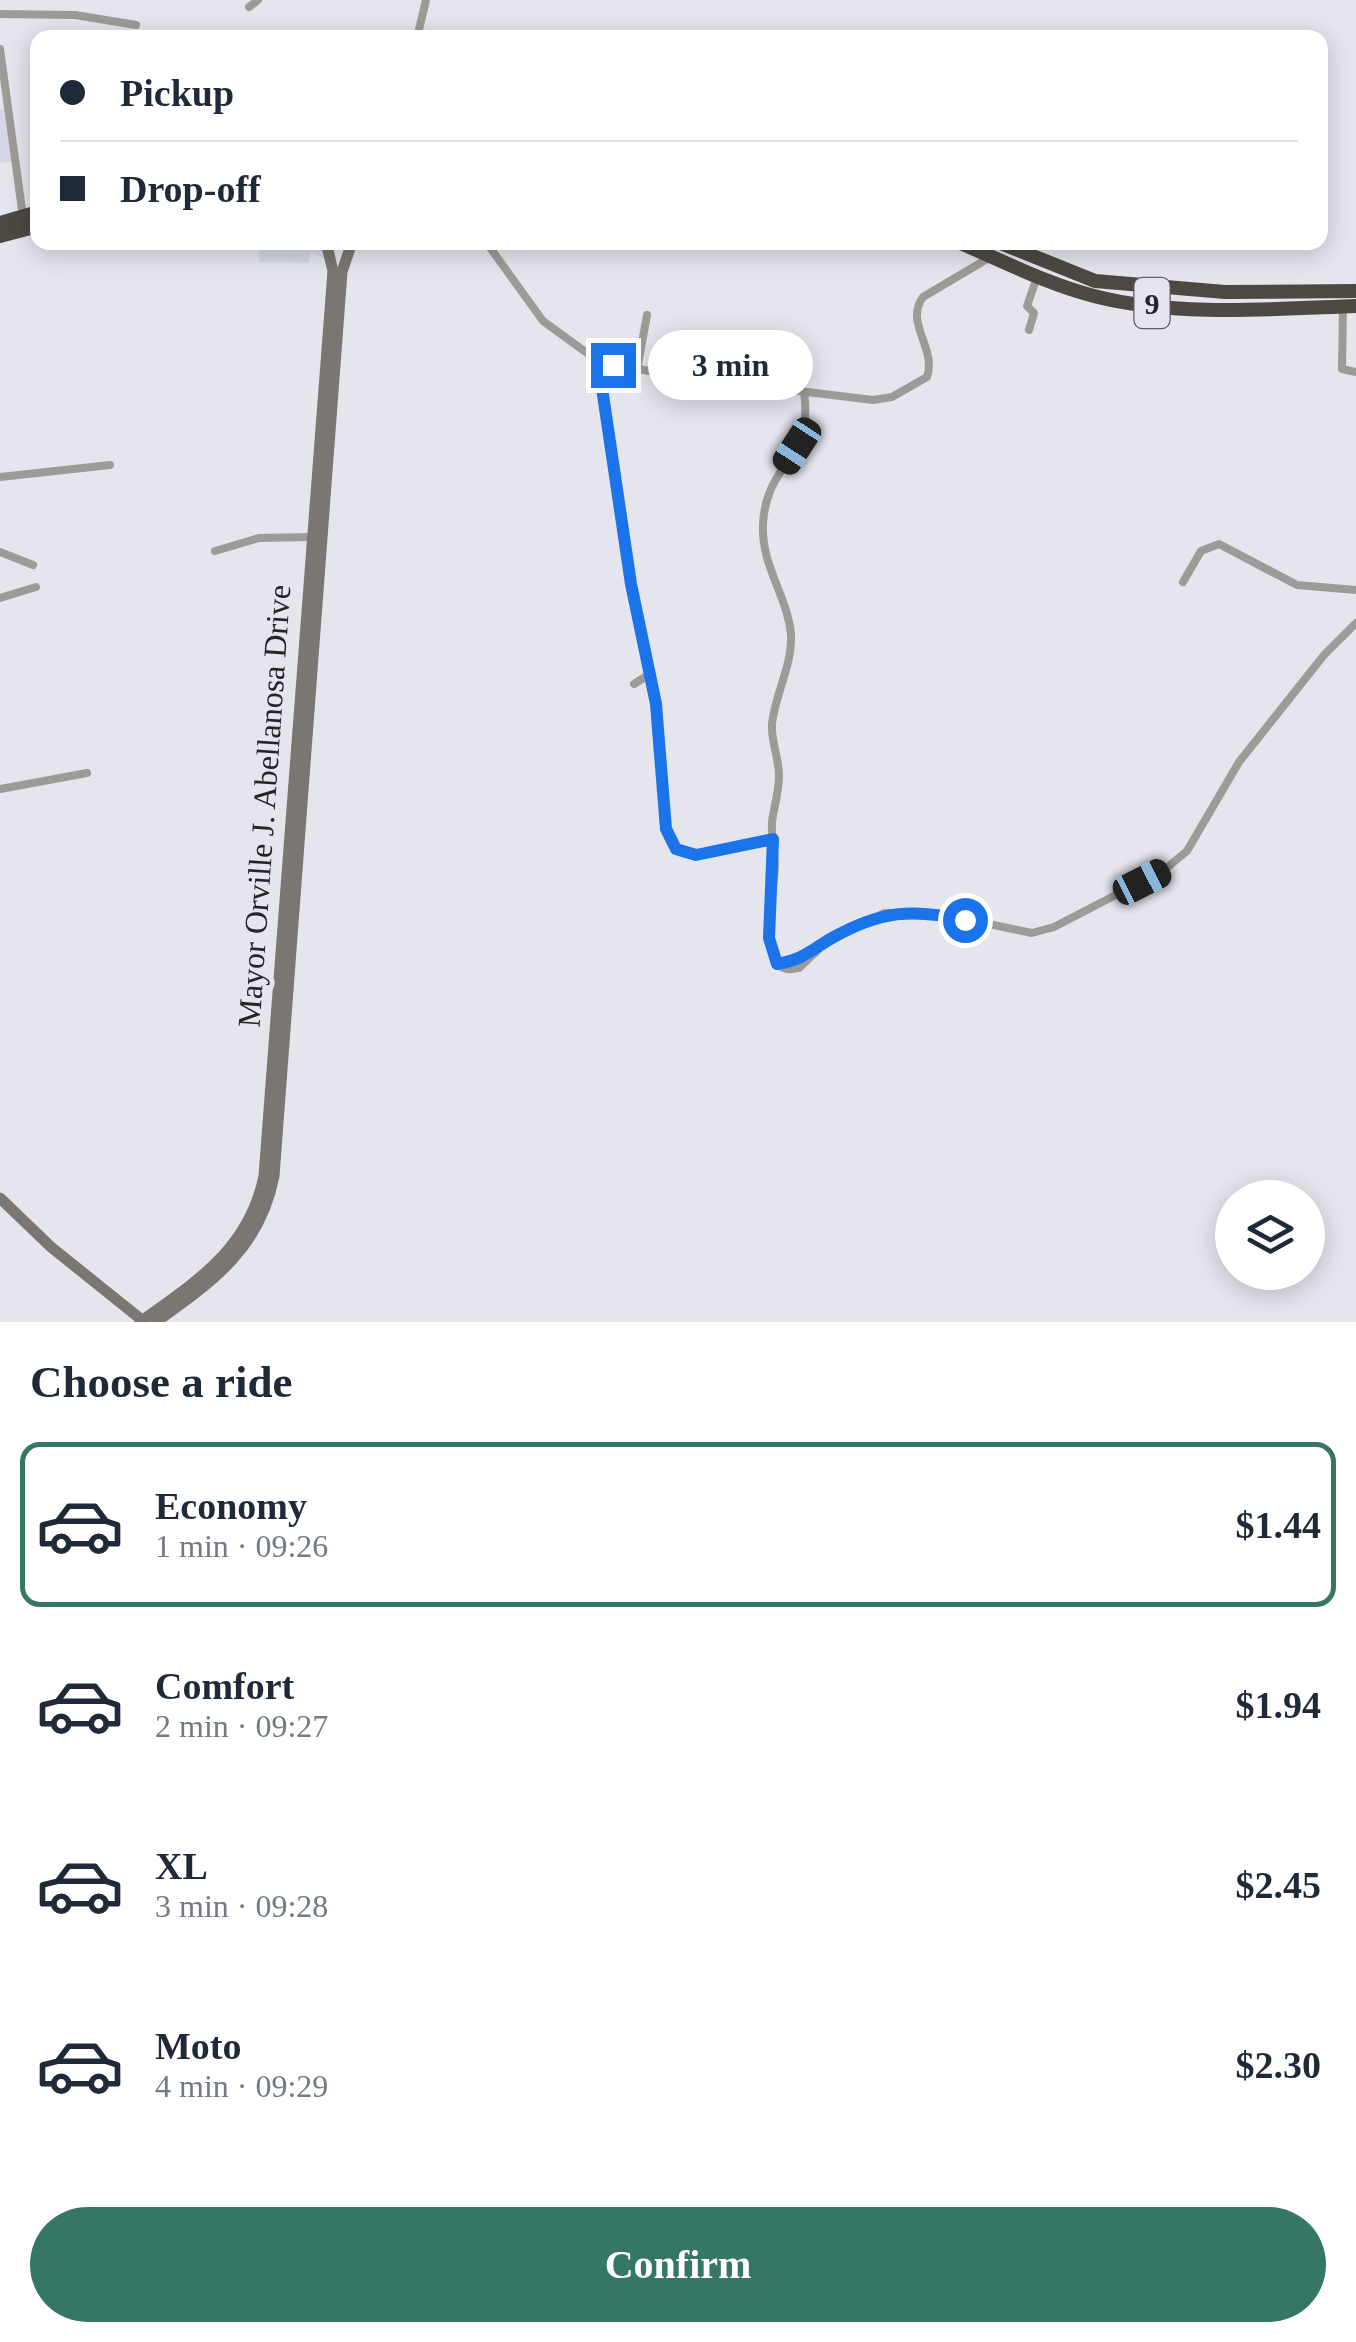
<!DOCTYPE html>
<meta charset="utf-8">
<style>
body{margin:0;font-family:"Times New Roman",serif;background:#f6f6f7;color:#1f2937;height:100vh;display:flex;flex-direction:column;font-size:38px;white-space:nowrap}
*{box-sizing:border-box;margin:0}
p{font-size:32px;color:#747a83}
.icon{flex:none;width:55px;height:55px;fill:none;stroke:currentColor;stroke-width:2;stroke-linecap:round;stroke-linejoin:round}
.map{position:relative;height:1322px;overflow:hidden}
.panel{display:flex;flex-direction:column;background:#fff;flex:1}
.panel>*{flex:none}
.top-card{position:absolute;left:30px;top:30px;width:1298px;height:220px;border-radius:20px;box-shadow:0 5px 25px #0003;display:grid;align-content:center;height:220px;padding:0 30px;background:#fff}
.tools{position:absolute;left:1215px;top:1180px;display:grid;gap:20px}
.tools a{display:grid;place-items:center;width:110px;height:110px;border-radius:50%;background:#fff;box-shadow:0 5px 25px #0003;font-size:50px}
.end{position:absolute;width:45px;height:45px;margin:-22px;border:12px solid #1a73e8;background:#fff;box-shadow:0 0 0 5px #fff}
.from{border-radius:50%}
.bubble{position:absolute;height:70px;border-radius:35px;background:#fff;box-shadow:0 5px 25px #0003;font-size:32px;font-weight:700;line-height:70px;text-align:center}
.car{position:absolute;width:30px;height:60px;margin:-30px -15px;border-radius:12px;box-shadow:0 0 8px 2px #0007;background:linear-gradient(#222 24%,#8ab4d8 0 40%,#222 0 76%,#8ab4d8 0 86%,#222 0)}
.top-card b{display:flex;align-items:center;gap:35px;height:95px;font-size:38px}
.top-card b+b{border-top:2px solid #e0e1e3}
.top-card i{width:25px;height:25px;background:#1f2937}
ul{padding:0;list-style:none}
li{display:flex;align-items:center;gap:30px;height:165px;margin:0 20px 15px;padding:0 10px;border:5px solid transparent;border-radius:20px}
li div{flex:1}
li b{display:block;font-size:38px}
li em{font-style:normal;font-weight:700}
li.active{border-color:#367665}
li>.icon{width:90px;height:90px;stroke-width:1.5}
h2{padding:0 30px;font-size:45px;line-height:120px}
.button{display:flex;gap:20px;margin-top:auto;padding:20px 30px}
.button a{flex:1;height:115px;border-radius:60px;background:#367665;color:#fff;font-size:40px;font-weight:700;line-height:115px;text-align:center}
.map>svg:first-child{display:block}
.built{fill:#d6d7e6}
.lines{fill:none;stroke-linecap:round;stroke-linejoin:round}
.street{stroke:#9d9b98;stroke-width:8}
.secondary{stroke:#7a7772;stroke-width:11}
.highway{stroke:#4d4842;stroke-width:14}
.route{stroke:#1a73e8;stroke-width:12}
.labels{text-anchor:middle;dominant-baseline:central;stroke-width:10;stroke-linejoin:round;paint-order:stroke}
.shield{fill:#e4e5ed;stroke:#5e5f64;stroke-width:2.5}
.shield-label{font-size:30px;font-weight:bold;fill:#252529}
.street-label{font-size:32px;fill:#252529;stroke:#e4e5ed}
</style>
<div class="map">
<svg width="1356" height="1322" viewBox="0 0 1356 1322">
<rect width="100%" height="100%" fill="#e4e5ed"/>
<!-- built -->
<g class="built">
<polygon points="0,109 4,109 12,161 0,163"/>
<polygon points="259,242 320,243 328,260 311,252 309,263 259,262"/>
</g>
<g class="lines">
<!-- street -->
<g class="street">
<polyline points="249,7 258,0"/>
<polyline points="0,14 75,15 136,25"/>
<polyline points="417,38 426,0"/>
<polyline points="0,49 23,217"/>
<path d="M486,242l57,79 55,40 77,15 198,24 19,-3 35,-20c10,-29 -23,-54 -4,-80l69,-41"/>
<polyline points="1343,305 1342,369 1356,372"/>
<polyline points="1029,330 1034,313 1027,306 1037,277"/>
<polyline points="598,361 631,584 656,704 664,821 676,849 696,855 773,839"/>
<polyline points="637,370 647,315"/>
<polyline points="675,376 701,357 710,362 709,380"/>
<path d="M804,392c10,67 -38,70 -41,132 -2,42 24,71 28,110 2,30 -16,60 -19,90 -1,18 7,34 7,52 0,16 -5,30 -7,46 -1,15 3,30 3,45 -1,24 -22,114 24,101l30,-29 55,-26h52l96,20 22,-6 110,-57 23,-19 52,-89 85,-107 32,-32"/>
<polyline points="0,477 110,465"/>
<polyline points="215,551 259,538 312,537"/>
<polyline points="0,552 33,565"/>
<polyline points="1183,582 1201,551 1219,544 1297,585 1356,590"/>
<polyline points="0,598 36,587"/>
<polyline points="634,684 650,674"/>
<polyline points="0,789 87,773"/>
<polyline points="777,964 815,953"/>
</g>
<!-- secondary -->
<g class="secondary">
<polyline points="0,1198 51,1247 142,1320"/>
<path d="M140,1322c57,-41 109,-73 124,-146l69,-905 -7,-29"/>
<path d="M156,1322c57,-41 104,-73 118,-146l68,-904 10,-30"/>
</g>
<!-- highway -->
<g class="highway">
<polyline points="0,223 38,212"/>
<polyline points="0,236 38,226"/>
<path d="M958,242c45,19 89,42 136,54 80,21 180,13 262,10"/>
<polyline points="998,242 1095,281 1225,292 1356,291"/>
</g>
</g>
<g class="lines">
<!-- route -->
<path class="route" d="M613,365l-15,-4 33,223 25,120 10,125 10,20 20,6 77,-16 -4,99 8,26c28,-5 34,-14 55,-26 48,-27 80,-30 133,-18"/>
</g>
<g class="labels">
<!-- shield labels -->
<rect class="shield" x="1134.5" y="278" width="35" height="50" rx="8"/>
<g class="shield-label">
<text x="1152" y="303">9</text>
</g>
<!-- street labels -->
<g class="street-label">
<text transform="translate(264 806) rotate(-86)">Mayor Orville J. Abellanosa Drive</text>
</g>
</g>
</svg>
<div class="tools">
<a><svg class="icon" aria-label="layers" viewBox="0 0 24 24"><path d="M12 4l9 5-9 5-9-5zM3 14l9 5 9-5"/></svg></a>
</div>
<i class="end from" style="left:965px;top:920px"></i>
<i class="end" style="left:613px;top:365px"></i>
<div class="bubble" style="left:648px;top:330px;width:165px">3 min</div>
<i class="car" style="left:797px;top:446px;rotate:213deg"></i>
<i class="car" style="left:1142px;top:882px;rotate:63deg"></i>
<div class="top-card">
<b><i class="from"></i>Pickup</b>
<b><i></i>Drop-off</b>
</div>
</div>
<section class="panel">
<h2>Choose a ride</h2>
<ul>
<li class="active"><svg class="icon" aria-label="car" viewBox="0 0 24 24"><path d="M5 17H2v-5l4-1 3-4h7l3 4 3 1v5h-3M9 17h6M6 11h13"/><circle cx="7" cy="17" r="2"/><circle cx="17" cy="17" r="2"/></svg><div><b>Economy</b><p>1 min · 09:26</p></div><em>$1.44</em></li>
<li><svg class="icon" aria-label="car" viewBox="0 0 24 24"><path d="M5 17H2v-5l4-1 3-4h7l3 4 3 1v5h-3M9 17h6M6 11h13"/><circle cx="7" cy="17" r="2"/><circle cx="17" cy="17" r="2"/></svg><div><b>Comfort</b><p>2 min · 09:27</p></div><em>$1.94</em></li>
<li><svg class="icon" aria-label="car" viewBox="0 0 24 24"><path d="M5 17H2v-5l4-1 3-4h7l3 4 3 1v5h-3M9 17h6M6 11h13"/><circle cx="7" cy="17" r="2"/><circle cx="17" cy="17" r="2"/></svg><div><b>XL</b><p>3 min · 09:28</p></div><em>$2.45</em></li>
<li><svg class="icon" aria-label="car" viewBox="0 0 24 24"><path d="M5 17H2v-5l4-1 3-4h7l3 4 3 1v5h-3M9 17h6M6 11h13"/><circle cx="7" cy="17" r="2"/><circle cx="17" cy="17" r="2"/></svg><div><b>Moto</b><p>4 min · 09:29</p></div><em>$2.30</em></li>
</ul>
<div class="button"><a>Confirm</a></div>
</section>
